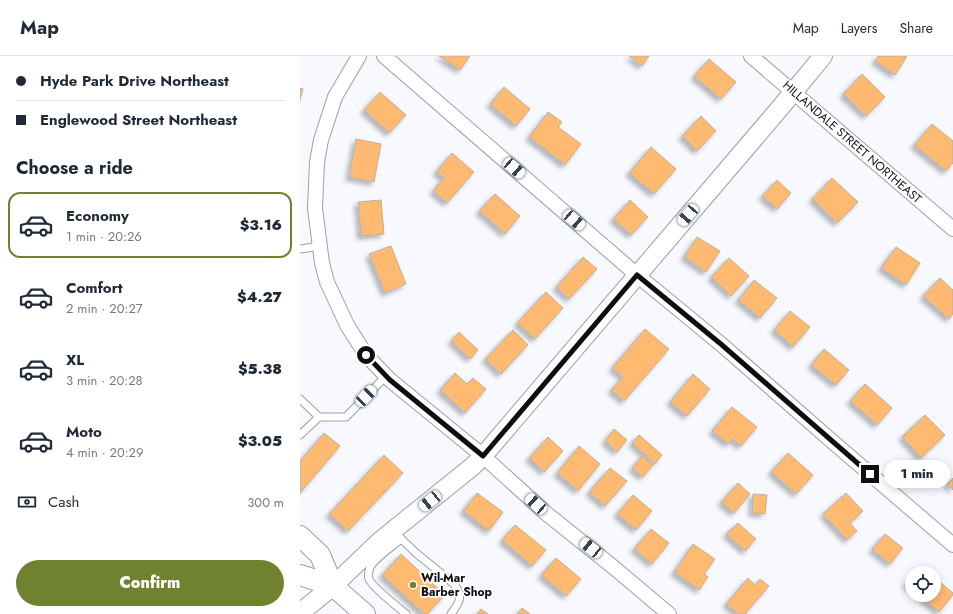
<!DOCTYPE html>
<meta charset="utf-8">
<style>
body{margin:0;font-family:Jost,sans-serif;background:#f2f2f3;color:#1f2937;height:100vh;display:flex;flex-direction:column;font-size:15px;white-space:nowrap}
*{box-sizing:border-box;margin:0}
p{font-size:13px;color:#747a83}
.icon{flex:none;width:22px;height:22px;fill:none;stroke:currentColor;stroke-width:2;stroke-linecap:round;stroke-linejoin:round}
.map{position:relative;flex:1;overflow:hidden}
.sheet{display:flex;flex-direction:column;background:#fff;width:300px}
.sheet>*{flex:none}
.guide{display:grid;align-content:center;height:88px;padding:0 16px;background:#fff}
.buttons{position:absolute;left:605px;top:510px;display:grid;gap:8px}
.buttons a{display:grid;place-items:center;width:36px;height:36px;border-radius:50%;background:#fff;box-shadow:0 2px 10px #0003;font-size:20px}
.end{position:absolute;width:18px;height:18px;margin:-9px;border:5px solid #0d0e10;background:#fff;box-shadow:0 0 0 2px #fff}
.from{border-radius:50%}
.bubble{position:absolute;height:28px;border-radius:14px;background:#fff;box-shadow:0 2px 10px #0003;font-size:13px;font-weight:800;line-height:28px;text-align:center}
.car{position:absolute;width:12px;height:24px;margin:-12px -6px;border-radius:5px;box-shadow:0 0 3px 1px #0007;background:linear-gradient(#fff 24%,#345 0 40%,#fff 0 76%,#345 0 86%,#fff 0)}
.guide b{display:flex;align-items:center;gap:14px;height:38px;font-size:15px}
.guide b+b{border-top:1px solid #e0e1e3}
.guide i{width:10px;height:10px;background:#1f2937}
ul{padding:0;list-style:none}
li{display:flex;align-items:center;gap:12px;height:66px;margin:0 8px 6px;padding:0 8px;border:2px solid transparent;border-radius:12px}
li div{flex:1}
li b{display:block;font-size:15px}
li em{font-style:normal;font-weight:800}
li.on{border-color:#708130}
li>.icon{width:36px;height:36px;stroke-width:1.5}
h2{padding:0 16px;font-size:18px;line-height:48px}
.pay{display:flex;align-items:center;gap:10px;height:44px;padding:0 16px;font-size:15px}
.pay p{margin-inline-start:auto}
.primary-button{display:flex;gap:8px;margin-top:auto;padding:8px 16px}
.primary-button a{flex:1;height:46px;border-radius:24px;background:#708130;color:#fff;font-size:16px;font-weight:800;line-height:46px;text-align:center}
header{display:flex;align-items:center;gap:24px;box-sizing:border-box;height:56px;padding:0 20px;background:#fff;border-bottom:1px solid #e0e1e3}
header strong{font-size:19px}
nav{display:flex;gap:22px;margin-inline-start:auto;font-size:14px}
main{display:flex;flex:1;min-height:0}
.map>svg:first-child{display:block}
.building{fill:#feba70;stroke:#b5b0aa;filter:url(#shadow)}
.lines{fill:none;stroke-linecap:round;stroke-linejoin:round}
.service-casing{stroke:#9d9fa6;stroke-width:9}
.minor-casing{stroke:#9d9fa6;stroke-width:16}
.tertiary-casing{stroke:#9d9fa6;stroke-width:20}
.secondary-casing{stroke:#9d9fa6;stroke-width:22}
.service{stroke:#fff;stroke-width:7}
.minor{stroke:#fff;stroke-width:14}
.tertiary{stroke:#fff;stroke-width:18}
.secondary{stroke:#fff;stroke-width:20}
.route{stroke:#0d0e10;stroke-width:5}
.poi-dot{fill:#708130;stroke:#fff;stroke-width:1.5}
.labels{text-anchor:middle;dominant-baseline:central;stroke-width:3.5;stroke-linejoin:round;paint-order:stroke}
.street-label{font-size:12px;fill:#0d0e10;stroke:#fff}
.poi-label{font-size:12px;font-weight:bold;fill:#0d0e10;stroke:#fff;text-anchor:start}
</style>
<header>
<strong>Map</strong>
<nav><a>Map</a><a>Layers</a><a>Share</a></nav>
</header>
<main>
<section class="sheet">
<div class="guide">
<b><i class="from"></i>Hyde Park Drive Northeast</b>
<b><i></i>Englewood Street Northeast</b>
</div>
<h2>Choose a ride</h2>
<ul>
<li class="on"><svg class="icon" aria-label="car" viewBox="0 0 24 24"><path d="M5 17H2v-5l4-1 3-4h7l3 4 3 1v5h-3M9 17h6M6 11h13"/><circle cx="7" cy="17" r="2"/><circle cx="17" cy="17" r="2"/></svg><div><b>Economy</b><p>1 min · 20:26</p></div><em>$3.16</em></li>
<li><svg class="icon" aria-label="car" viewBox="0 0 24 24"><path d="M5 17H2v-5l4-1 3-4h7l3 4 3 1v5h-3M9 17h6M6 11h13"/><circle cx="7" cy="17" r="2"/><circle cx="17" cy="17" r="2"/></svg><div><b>Comfort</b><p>2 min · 20:27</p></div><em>$4.27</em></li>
<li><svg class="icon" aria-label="car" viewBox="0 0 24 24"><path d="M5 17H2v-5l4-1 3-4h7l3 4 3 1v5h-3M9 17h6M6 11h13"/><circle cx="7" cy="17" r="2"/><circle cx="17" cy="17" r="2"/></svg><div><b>XL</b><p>3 min · 20:28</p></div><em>$5.38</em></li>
<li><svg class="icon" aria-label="car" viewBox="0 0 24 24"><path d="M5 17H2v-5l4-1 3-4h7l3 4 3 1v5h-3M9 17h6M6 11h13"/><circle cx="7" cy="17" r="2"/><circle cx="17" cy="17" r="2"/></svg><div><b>Moto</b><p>4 min · 20:29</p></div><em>$3.05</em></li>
</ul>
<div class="pay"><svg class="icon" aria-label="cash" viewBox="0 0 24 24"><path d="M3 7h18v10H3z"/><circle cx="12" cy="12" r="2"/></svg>Cash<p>300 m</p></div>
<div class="primary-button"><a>Confirm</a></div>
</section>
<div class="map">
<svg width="653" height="558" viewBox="0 0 653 558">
<defs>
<filter id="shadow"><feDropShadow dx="-3.5" dy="3.5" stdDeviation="2" flood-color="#0004"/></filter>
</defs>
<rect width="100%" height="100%" fill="#f8f9fe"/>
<!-- building -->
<g class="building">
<polygon points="139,0 170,0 160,14"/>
<polygon points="329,0 349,0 342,10"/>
<polygon points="578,0 607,0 595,19 575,5"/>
<polygon points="409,3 436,26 421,43 394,20"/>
<polygon points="562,18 585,41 566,60 543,38"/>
<polygon points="204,31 230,53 216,70 190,48"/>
<polygon points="0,32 3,33 0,44"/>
<polygon points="80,36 106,59 89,77 64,54"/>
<polygon points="248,56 262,66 258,71 281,88 265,109 229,81"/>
<polygon points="401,60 416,75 397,95 382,80"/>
<polygon points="632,68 653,85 653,107 646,115 614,89"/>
<polygon points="56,83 81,88 74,126 49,121"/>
<polygon points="351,91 376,113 354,138 329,117"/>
<polygon points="152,97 174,116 147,147 133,135 144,122 136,116"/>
<polygon points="532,122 558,146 537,167 512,143"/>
<polygon points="477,124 491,137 477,153 462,140"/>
<polygon points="195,138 220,160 205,178 179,155"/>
<polygon points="81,144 84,178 61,180 58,146"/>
<polygon points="330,144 348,161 331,179 313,163"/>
<polygon points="397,181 420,195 406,216 384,201"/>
<polygon points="91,190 106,228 85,237 69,198"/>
<polygon points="596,191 620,207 606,229 581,212"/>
<polygon points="283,201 297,213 269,243 256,231"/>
<polygon points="429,202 449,220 431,240 411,221"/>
<polygon points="640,222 653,234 653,258 649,263 623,240"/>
<polygon points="454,224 477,242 460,262 438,244"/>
<polygon points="246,236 263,252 235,283 217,267"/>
<polygon points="490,255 510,271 493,291 474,274"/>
<polygon points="345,273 369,293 324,345 311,334 323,321 312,312"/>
<polygon points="213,274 228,289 201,318 185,303"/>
<polygon points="159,276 178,294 170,303 151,285"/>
<polygon points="524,293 549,314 536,329 511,309"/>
<polygon points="155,317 167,328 173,322 186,333 165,357 140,334"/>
<polygon points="393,318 410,333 387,360 370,346"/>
<polygon points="565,328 592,352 577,369 550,345"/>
<polygon points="432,351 457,371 441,390 432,383 428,388 412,375"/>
<polygon points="625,359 645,379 621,402 602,381"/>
<polygon points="314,373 327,384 317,396 305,385"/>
<polygon points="24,377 40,390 0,437 0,405"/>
<polygon points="339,379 362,399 355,408 332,387"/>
<polygon points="248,381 263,395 244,416 229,402"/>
<polygon points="279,390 300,408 278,435 257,417"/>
<polygon points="488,397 513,419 496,438 471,416"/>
<polygon points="84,399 103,417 48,475 29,458"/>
<polygon points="342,400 353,409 343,421 332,412"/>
<polygon points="310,412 327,425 305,450 289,436"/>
<polygon points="653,422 653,434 647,428"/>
<polygon points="438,427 450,438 434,457 421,446"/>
<polygon points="177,437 203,456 189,475 163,455"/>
<polygon points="546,437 563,455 550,467 557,475 547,484 523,458"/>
<polygon points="453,438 467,439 465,458 452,457"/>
<polygon points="333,439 352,455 336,474 317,458"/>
<polygon points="438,467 456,483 445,495 426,478"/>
<polygon points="215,469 246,494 232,510 202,484"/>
<polygon points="351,473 369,487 352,508 334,493"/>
<polygon points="585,478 603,492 590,508 572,493"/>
<polygon points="393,488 415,503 404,518 408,521 399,534 374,516"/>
<polygon points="101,498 145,539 127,558 124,558 82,519"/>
<polygon points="256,502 281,523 266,540 241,519"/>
<polygon points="621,510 629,517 615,517"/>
<polygon points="612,521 612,533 606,528"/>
<polygon points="634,521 653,537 653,539 639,556 619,539 634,539"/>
<polygon points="448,522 455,529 460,523 469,530 445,558 438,558 426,548"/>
<polygon points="222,552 230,558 217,558"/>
<polygon points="181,553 188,558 177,558"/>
</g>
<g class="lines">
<defs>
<g id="service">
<polyline points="0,193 20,190"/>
<polyline points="0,343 19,361"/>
<polyline points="0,379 19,361 46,361 86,320"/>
<path d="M93,475l23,22 38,31c10,13 5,19 -3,30"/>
<path d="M101,483c-9,8 -25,18 -31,28 -1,3 -2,9 -1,12 3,8 30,29 37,35"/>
</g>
<g id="minor">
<polyline points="59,0 35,41 21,84 17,106 15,152 22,207 27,226 47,269 66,299 90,324 183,400 247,458 312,510 369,558"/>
<polyline points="84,0 337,219 422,289 534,387 653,489"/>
<polyline points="451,0 653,173"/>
</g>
<polyline id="tertiary" points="0,557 33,530 80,485 173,410 183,400 480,52 523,0"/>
<g id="secondary">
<polyline points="0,480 20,499 33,530 65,558"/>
<polyline points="0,519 33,530"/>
</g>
</defs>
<!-- service casing -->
<use href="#service" class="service-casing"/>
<!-- minor casing -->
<use href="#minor" class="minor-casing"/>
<!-- tertiary casing -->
<use href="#tertiary" class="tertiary-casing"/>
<!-- secondary casing -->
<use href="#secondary" class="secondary-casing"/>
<!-- service -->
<use href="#service" class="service"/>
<!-- minor -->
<use href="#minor" class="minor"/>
<!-- tertiary -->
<use href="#tertiary" class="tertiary"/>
<!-- secondary -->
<use href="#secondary" class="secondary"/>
</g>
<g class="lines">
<!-- route -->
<polyline class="route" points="66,299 90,324 183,400 337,219 422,289 570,418"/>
</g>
<!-- markers -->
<circle class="poi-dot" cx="113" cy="529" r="4"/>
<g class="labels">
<!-- street labels -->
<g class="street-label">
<text transform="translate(552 86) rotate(41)">HILLANDALE STREET NORTHEAST</text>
</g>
<!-- poi labels -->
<g class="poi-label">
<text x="121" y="522">Wil-Mar<tspan x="121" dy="14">Barber Shop</tspan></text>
</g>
</g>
</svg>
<div class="buttons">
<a><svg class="icon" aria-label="locate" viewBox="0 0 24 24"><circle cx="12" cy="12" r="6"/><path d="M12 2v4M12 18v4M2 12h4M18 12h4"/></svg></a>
</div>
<i class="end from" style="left:66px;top:299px"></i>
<i class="end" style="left:570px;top:418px"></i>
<div class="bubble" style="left:584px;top:404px;width:66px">1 min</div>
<i class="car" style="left:214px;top:112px;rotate:131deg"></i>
<i class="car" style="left:388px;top:159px;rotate:221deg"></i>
<i class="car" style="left:274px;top:164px;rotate:131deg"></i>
<i class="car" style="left:66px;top:340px;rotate:44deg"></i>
<i class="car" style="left:130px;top:445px;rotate:231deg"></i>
<i class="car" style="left:236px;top:448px;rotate:312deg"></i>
<i class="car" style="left:291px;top:492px;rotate:309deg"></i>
</div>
</main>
